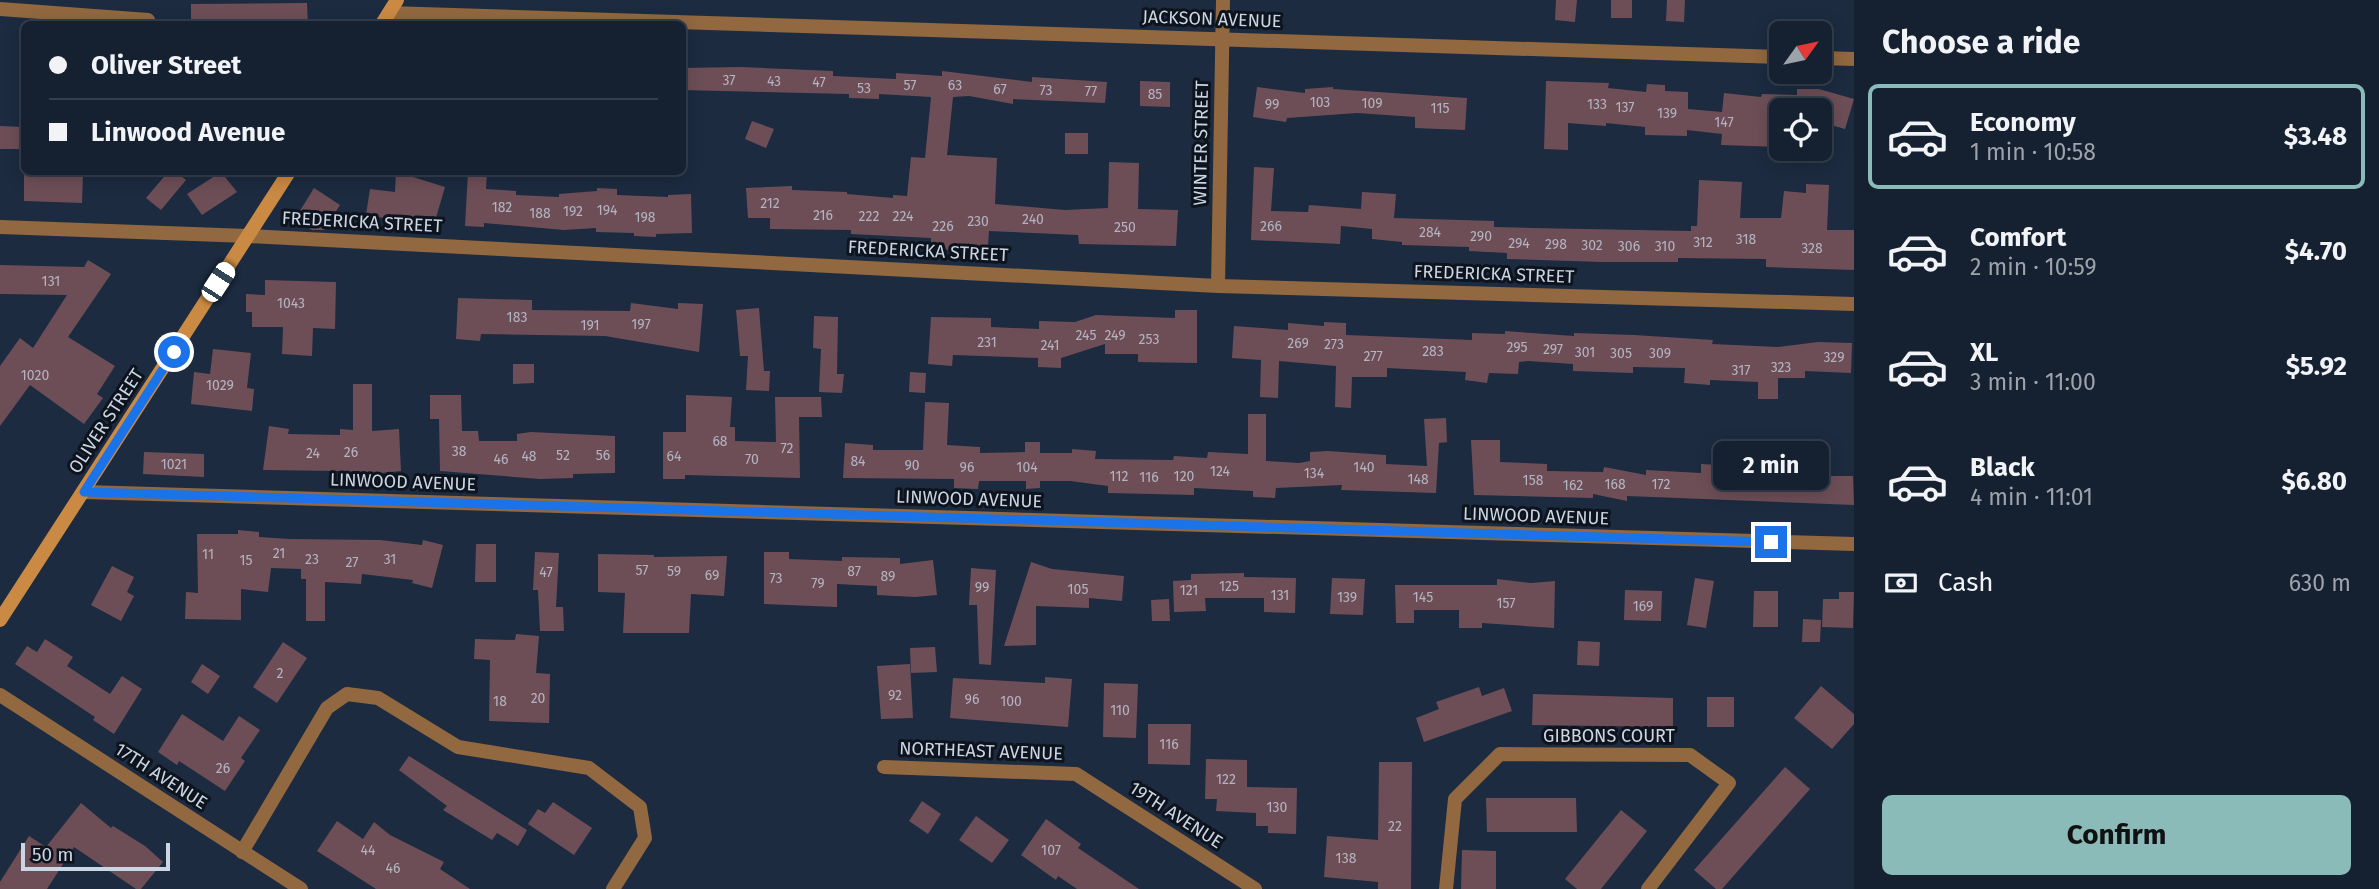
<!DOCTYPE html>
<meta charset="utf-8">
<style>
body{margin:0;font-family:"Fira Sans",sans-serif;background:#222d3c;color:#f1f3f6;height:100vh;display:flex;flex-direction:column;font-size:26px;white-space:nowrap}
*{box-sizing:border-box;margin:0}
p{font-size:23px;color:#9da3ab}
.icon{flex:none;width:38px;height:38px;fill:none;stroke:currentColor;stroke-width:2;stroke-linecap:round;stroke-linejoin:round}
.map{position:relative;flex:1;overflow:hidden}
.side{display:flex;flex-direction:column;background:#152030;width:525px}
.side>*{flex:none}
.hud{position:absolute;left:21px;top:21px;width:665px;height:154px;border-radius:10px;box-shadow:0 4px 18px #0003,0 0 0 2px #343e4c;display:grid;align-content:center;height:154px;padding:0 28px;background:#152030}
.needle{width:46px;rotate:57deg}
.controls{position:absolute;left:1769px;top:21px;display:grid;gap:14px}
.controls a{display:grid;place-items:center;width:63px;height:63px;border-radius:10px;background:#152030;box-shadow:0 4px 18px #0003,0 0 0 2px #343e4c;font-size:35px}
.scale{position:absolute;left:21px;bottom:18px;width:149px;box-sizing:border-box;padding-left:7px;border:4px solid #cbd5e3;border-top:0;font-size:19px;line-height:24px;white-space:nowrap;color:#cbd5e3;-webkit-text-stroke:5px #0d141d;paint-order:stroke}
.end{position:absolute;width:32px;height:32px;margin:-16px;border:9px solid #1a73e8;background:#fff;box-shadow:0 0 0 4px #fff}
.from{border-radius:50%}
.bubble{position:absolute;height:49px;border-radius:10px;background:#152030;box-shadow:0 4px 18px #0003,0 0 0 2px #343e4c;font-size:23px;font-weight:700;line-height:49px;text-align:center}
.car{position:absolute;width:21px;height:42px;margin:-21px -10px;border-radius:9px;box-shadow:0 0 5px 2px #0007;background:linear-gradient(#fff 24%,#345 0 40%,#fff 0 76%,#345 0 86%,#fff 0)}
.hud b{display:flex;align-items:center;gap:24px;height:66px;font-size:26px}
.hud b+b{border-top:2px solid #343e4c}
.hud i{width:18px;height:18px;background:#f1f3f6}
ul{padding:0;list-style:none}
li{display:flex;align-items:center;gap:21px;height:105px;margin:0 14px 10px;padding:0 14px;border:4px solid transparent;border-radius:10px}
li div{flex:1}
li b{display:block;font-size:26px}
li em{font-style:normal;font-weight:700}
li.selected{border-color:#8bbbb9}
li>.icon{width:63px;height:63px;stroke-width:1.5}
h2{padding:0 28px;font-size:32px;line-height:84px}
.pay{display:flex;align-items:center;gap:18px;height:77px;padding:0 28px;font-size:26px}
.pay p{margin-inline-start:auto}
.cta{display:flex;gap:14px;margin-top:auto;padding:14px 28px}
.cta a{flex:1;height:80px;border-radius:10px;background:#8bbbb9;color:#111;font-size:28px;font-weight:700;line-height:80px;text-align:center}
main{display:flex;flex:1;min-height:0}
.map>svg:first-child{display:block}
.building{fill:#6d4e57}
.lines{fill:none;stroke-linecap:round;stroke-linejoin:round}
.minor{stroke:#91683f;stroke-width:14}
.secondary{stroke:#cb8a44;stroke-width:14}
.route{stroke:#1a73e8;stroke-width:9}
.labels{text-anchor:middle;dominant-baseline:central;stroke-width:6;stroke-linejoin:round;paint-order:stroke}
.number-label{font-size:14px;fill:#b4b3c0}
.street-label{font-size:18px;fill:#cbd5e3;stroke:#0d141d}
</style>
<main>
<div class="map">
<svg width="1854" height="889" viewBox="0 0 1854 889">
<rect width="100%" height="100%" fill="#1c2b40"/>
<!-- building -->
<g class="building">
<polygon points="1556,0 1577,0 1575,22 1555,20"/>
<rect x="1611" y="0" width="21" height="18"/>
<polygon points="1667,0 1685,0 1684,22 1666,21"/>
<polygon points="307,3 308,24 191,24 191,4"/>
<polygon points="741,67 833,71 833,76 896,79 896,73 942,76 942,71 1032,82 1032,77 1107,82 1105,103 1013,99 1013,104 969,96 953,97 947,155 997,158 995,204 1065,210 1108,208 1109,162 1139,163 1138,209 1178,210 1176,246 1079,244 1078,235 989,231 988,246 953,245 952,250 931,249 931,238 851,234 851,230 770,229 770,218 748,218 746,188 792,186 792,190 847,192 847,194 893,198 893,195 907,196 911,157 925,158 931,97 879,94 879,99 849,98 849,94 682,90 682,68"/>
<polygon points="1140,81 1170,82 1170,107 1140,106"/>
<polygon points="1546,81 1609,83 1608,88 1646,92 1647,84 1665,85 1665,91 1688,92 1688,109 1722,112 1724,93 1761,97 1762,94 1797,95 1797,89 1819,89 1854,99 1845,129 1820,122 1820,110 1782,110 1781,147 1721,145 1722,134 1687,130 1687,136 1645,135 1645,127 1606,123 1606,126 1568,123 1568,150 1544,149"/>
<polygon points="1257,87 1305,93 1305,89 1333,87 1333,89 1467,98 1465,130 1415,128 1415,117 1357,113 1287,118 1286,122 1253,117"/>
<polygon points="752,121 774,129 766,148 745,139"/>
<polygon points="0,126 24,127 24,149 0,149"/>
<rect x="1065" y="133" width="23" height="21"/>
<polygon points="1254,167 1274,168 1271,211 1308,212 1309,205 1361,209 1362,192 1396,194 1394,218 1494,221 1494,227 1532,228 1691,231 1691,226 1697,226 1699,180 1742,182 1740,218 1781,218 1784,191 1806,193 1806,184 1829,185 1827,230 1854,230 1854,270 1766,267 1766,259 1678,258 1678,262 1602,262 1507,259 1507,253 1469,251 1469,247 1402,245 1402,242 1372,239 1372,229 1341,226 1340,244 1251,240"/>
<polygon points="24,172 83,172 82,203 24,201"/>
<polygon points="168,172 176,172 186,180 161,210 146,198"/>
<polygon points="221,172 237,192 202,215 187,194"/>
<polygon points="396,172 413,172 413,177 445,187 433,228 390,215 389,219 366,215 370,189 395,192"/>
<polygon points="468,172 487,172 486,189 516,191 516,195 559,197 559,194 597,191 597,188 617,189 617,195 668,197 668,195 691,194 692,233 656,234 656,237 634,236 634,233 596,232 596,228 564,230 484,223 484,227 465,226"/>
<polygon points="314,188 340,205 324,230 312,230 295,219"/>
<polygon points="88,260 111,274 68,337 115,366 97,394 103,398 84,424 30,385 0,426 0,366 20,338 33,348 67,295 0,294 0,265 84,267"/>
<polygon points="265,280 336,282 335,329 313,328 312,356 282,354 283,327 252,327 252,312 246,312 246,294 265,295"/>
<polygon points="458,298 532,300 532,310 630,311 631,303 678,309 678,303 703,304 699,352 605,336 481,334 480,341 456,339"/>
<polygon points="759,308 764,371 770,371 769,391 746,390 748,356 740,356 736,310"/>
<polygon points="1175,310 1197,310 1197,363 1138,362 1138,354 1105,354 1105,344 1061,358 1061,368 1038,367 1038,358 953,355 952,366 928,364 931,317 991,318 991,327 1039,329 1039,321 1075,322 1096,315 1175,318"/>
<polygon points="814,316 838,317 837,374 844,374 842,393 819,392 821,349 813,348"/>
<polygon points="1324,322 1346,323 1346,335 1472,340 1472,333 1505,334 1505,331 1574,336 1574,333 1634,335 1713,340 1712,344 1778,347 1818,342 1852,343 1851,373 1805,371 1805,378 1778,378 1778,399 1758,399 1758,382 1710,380 1710,385 1684,383 1685,368 1633,367 1633,373 1573,371 1573,364 1528,361 1519,362 1518,374 1489,373 1487,383 1465,380 1466,372 1387,368 1387,377 1352,377 1351,408 1335,407 1336,366 1279,361 1278,398 1260,397 1261,360 1232,358 1234,326 1288,330 1288,323 1324,326"/>
<polygon points="213,349 251,353 247,388 254,389 252,411 191,404 194,372 210,374"/>
<polygon points="513,364 534,364 534,383 513,384"/>
<polygon points="910,372 926,373 925,393 909,392"/>
<polygon points="353,384 372,384 372,431 399,429 401,471 362,475 339,474 339,471 263,470 269,426 289,429 288,434 340,435 340,429 353,430"/>
<polygon points="430,395 461,395 462,431 478,431 479,441 517,441 517,434 531,432 615,436 615,473 573,474 573,478 540,479 440,471 439,419 430,419"/>
<polygon points="686,395 732,397 730,427 735,427 735,441 776,442 775,397 821,397 822,417 799,417 800,478 685,475 685,479 663,479 663,432 686,432"/>
<polygon points="925,402 949,403 947,445 980,447 980,453 1025,452 1025,442 1040,442 1040,453 1072,453 1072,449 1096,451 1095,459 1173,460 1174,456 1207,458 1208,452 1248,454 1248,414 1266,414 1266,461 1299,463 1310,461 1310,452 1328,451 1386,455 1386,464 1427,466 1424,419 1446,418 1447,442 1439,443 1436,493 1341,490 1342,485 1276,488 1275,498 1253,497 1253,491 1194,488 1194,495 1108,493 1108,486 1070,481 1040,481 1040,488 1026,489 1026,481 979,481 978,489 954,488 954,479 843,478 845,443 873,445 873,450 923,450"/>
<polygon points="1471,440 1500,440 1500,462 1547,464 1547,471 1603,472 1604,467 1646,475 1646,470 1701,473 1701,464 1719,465 1719,472 1782,475 1783,465 1806,466 1805,476 1853,476 1854,505 1627,496 1627,501 1593,494 1593,498 1474,495"/>
<polygon points="144,452 204,454 204,477 143,474"/>
<polygon points="238,530 259,532 259,537 290,539 380,540 422,545 423,540 443,545 432,588 412,583 413,580 362,574 361,584 325,582 325,621 306,621 306,579 301,579 301,569 271,568 268,592 241,589 241,620 185,619 186,592 198,593 197,534 238,534"/>
<polygon points="476,544 496,544 496,582 475,582"/>
<polygon points="535,552 559,553 556,607 563,607 564,631 540,631 538,590 533,590"/>
<polygon points="764,552 789,552 789,559 842,561 842,557 900,558 900,564 933,560 937,595 915,597 877,595 877,586 837,584 837,607 764,604"/>
<polygon points="598,554 654,555 654,557 727,556 724,596 691,594 689,633 623,633 625,593 598,592"/>
<polygon points="1031,562 1052,569 1124,576 1122,601 1089,598 1089,608 1036,606 1036,645 1004,646"/>
<polygon points="112,566 134,577 127,592 134,596 121,621 91,605"/>
<polygon points="971,568 996,570 991,665 979,664 977,605 969,605"/>
<polygon points="1244,573 1244,577 1296,578 1295,613 1264,612 1264,598 1205,598 1206,611 1174,612 1173,581 1191,580 1191,574"/>
<polygon points="1332,578 1365,579 1363,615 1330,614"/>
<polygon points="1695,578 1714,581 1706,628 1687,625"/>
<polygon points="1497,579 1531,583 1555,581 1554,628 1482,623 1482,628 1459,628 1459,610 1414,610 1414,623 1396,623 1395,585 1497,585"/>
<polygon points="1625,590 1662,591 1661,621 1624,620"/>
<polygon points="1754,591 1778,591 1778,627 1753,627"/>
<polygon points="1839,592 1854,592 1853,628 1822,627 1823,599 1839,599"/>
<polygon points="1169,599 1170,621 1152,621 1151,600"/>
<polygon points="1803,619 1821,620 1820,642 1802,642"/>
<polygon points="516,634 539,636 536,673 550,674 549,723 489,721 490,660 474,659 475,639 515,640"/>
<polygon points="45,639 73,657 67,666 110,694 122,676 142,689 114,734 93,720 95,717 15,664 27,646 37,652"/>
<polygon points="1578,641 1600,642 1599,666 1577,665"/>
<polygon points="283,642 307,658 277,703 253,687"/>
<polygon points="935,647 937,672 911,673 910,648"/>
<polygon points="202,664 220,676 208,694 191,682"/>
<polygon points="910,664 913,718 881,719 877,666"/>
<polygon points="1045,677 1072,679 1068,727 950,718 953,678 1045,683"/>
<polygon points="1104,683 1138,684 1136,738 1103,737"/>
<polygon points="1821,686 1854,714 1854,724 1832,749 1794,718"/>
<polygon points="1479,687 1482,696 1504,688 1512,711 1424,742 1416,718 1439,709 1436,702"/>
<polygon points="1533,694 1673,698 1673,727 1532,725"/>
<rect x="1707" y="697" width="27" height="30"/>
<polygon points="182,714 223,741 239,716 260,730 241,758 245,761 225,791 179,761 177,765 158,752"/>
<polygon points="1148,724 1191,724 1190,765 1148,764"/>
<polygon points="409,756 527,830 518,846 497,833 492,840 443,810 447,806 399,770"/>
<polygon points="1206,759 1247,760 1247,787 1297,788 1296,834 1268,833 1268,826 1256,826 1256,813 1216,811 1217,799 1205,799"/>
<polygon points="1379,762 1412,762 1411,889 1378,889 1378,882 1324,877 1327,836 1378,840"/>
<polygon points="1785,767 1810,789 1722,889 1716,889 1694,870"/>
<polygon points="1486,798 1576,798 1577,832 1487,832"/>
<polygon points="922,801 941,814 928,834 909,821"/>
<polygon points="553,802 592,828 574,855 528,824 538,809 545,813"/>
<polygon points="81,803 111,828 113,826 145,846 163,862 141,889 136,889 74,847 47,889 0,889 0,882 29,836 46,847"/>
<polygon points="1621,810 1647,831 1601,889 1577,889 1565,879"/>
<polygon points="976,816 1009,840 992,863 959,840"/>
<polygon points="1046,819 1081,844 1078,848 1139,889 1077,889 1058,876 1056,880 1021,855"/>
<polygon points="337,821 363,839 374,822 390,835 444,862 440,869 470,889 376,889 317,851"/>
<polygon points="1462,850 1496,851 1496,889 1461,889"/>
</g>
<g class="lines">
<!-- minor -->
<g class="minor">
<polyline points="0,9 148,20"/>
<polyline points="389,13 1782,57"/>
<polyline points="1820,58 1854,59"/>
<polyline points="0,227 248,236 1218,286 1854,304"/>
<polyline points="1218,286 1223,0"/>
<polyline points="84,492 1854,544"/>
<polyline points="0,695 301,889"/>
<polyline points="884,767 1076,774 1255,889"/>
<polyline points="242,852 327,708 347,694 378,698 458,747 589,768 640,807 645,838 613,889"/>
<polyline points="1446,889 1455,799 1500,754 1690,755 1729,783 1648,889"/>
</g>
<!-- secondary -->
<g class="secondary">
<polyline points="382,24 397,0"/>
<polyline points="0,620 289,172"/>
</g>
</g>
<g class="lines">
<!-- route -->
<polyline class="route" points="174,352 84,492 1771,542"/>
</g>
<g class="labels">
<!-- number labels -->
<g class="number-label">
<text x="729" y="80">37</text>
<text x="774" y="81">43</text>
<text x="819" y="82">47</text>
<text x="910" y="85">57</text>
<text x="955" y="85">63</text>
<text x="864" y="88">53</text>
<text x="1000" y="89">67</text>
<text x="1046" y="90">73</text>
<text x="1091" y="91">77</text>
<text x="1155" y="94">85</text>
<text x="1320" y="102">103</text>
<text x="1372" y="103">109</text>
<text x="1272" y="104">99</text>
<text x="1597" y="104">133</text>
<text x="1625" y="107">137</text>
<text x="1440" y="108">115</text>
<text x="1667" y="113">139</text>
<text x="1724" y="122">147</text>
<text x="770" y="203">212</text>
<text x="502" y="207">182</text>
<text x="607" y="210">194</text>
<text x="573" y="211">192</text>
<text x="540" y="213">188</text>
<text x="823" y="215">216</text>
<text x="869" y="216">222</text>
<text x="903" y="216">224</text>
<text x="645" y="217">198</text>
<text x="1033" y="219">240</text>
<text x="978" y="221">230</text>
<text x="943" y="226">226</text>
<text x="1271" y="226">266</text>
<text x="1125" y="227">250</text>
<text x="1430" y="232">284</text>
<text x="1481" y="236">290</text>
<text x="1746" y="239">318</text>
<text x="1703" y="242">312</text>
<text x="1519" y="243">294</text>
<text x="1556" y="244">298</text>
<text x="1592" y="245">302</text>
<text x="1629" y="246">306</text>
<text x="1665" y="246">310</text>
<text x="1812" y="248">328</text>
<text x="51" y="281">131</text>
<text x="291" y="303">1043</text>
<text x="517" y="317">183</text>
<text x="641" y="324">197</text>
<text x="590" y="325">191</text>
<text x="1086" y="335">245</text>
<text x="1115" y="335">249</text>
<text x="1149" y="339">253</text>
<text x="987" y="342">231</text>
<text x="1298" y="343">269</text>
<text x="1334" y="344">273</text>
<text x="1050" y="345">241</text>
<text x="1517" y="347">295</text>
<text x="1553" y="349">297</text>
<text x="1433" y="351">283</text>
<text x="1585" y="352">301</text>
<text x="1621" y="353">305</text>
<text x="1660" y="353">309</text>
<text x="1373" y="356">277</text>
<text x="1834" y="357">329</text>
<text x="1781" y="367">323</text>
<text x="1741" y="370">317</text>
<text x="35" y="375">1020</text>
<text x="220" y="385">1029</text>
<text x="720" y="441">68</text>
<text x="787" y="448">72</text>
<text x="459" y="451">38</text>
<text x="351" y="452">26</text>
<text x="313" y="453">24</text>
<text x="563" y="455">52</text>
<text x="603" y="455">56</text>
<text x="529" y="456">48</text>
<text x="674" y="456">64</text>
<text x="501" y="459">46</text>
<text x="752" y="459">70</text>
<text x="858" y="461">84</text>
<text x="174" y="464">1021</text>
<text x="912" y="465">90</text>
<text x="967" y="467">96</text>
<text x="1027" y="467">104</text>
<text x="1364" y="467">140</text>
<text x="1220" y="471">124</text>
<text x="1314" y="473">134</text>
<text x="1119" y="476">112</text>
<text x="1184" y="476">120</text>
<text x="1149" y="477">116</text>
<text x="1418" y="479">148</text>
<text x="1533" y="480">158</text>
<text x="1615" y="484">168</text>
<text x="1661" y="484">172</text>
<text x="1573" y="485">162</text>
<text x="279" y="553">21</text>
<text x="208" y="554">11</text>
<text x="312" y="559">23</text>
<text x="390" y="559">31</text>
<text x="246" y="560">15</text>
<text x="352" y="562">27</text>
<text x="642" y="570">57</text>
<text x="674" y="571">59</text>
<text x="854" y="571">87</text>
<text x="546" y="572">47</text>
<text x="712" y="575">69</text>
<text x="888" y="576">89</text>
<text x="776" y="578">73</text>
<text x="818" y="583">79</text>
<text x="1229" y="586">125</text>
<text x="982" y="587">99</text>
<text x="1078" y="589">105</text>
<text x="1189" y="590">121</text>
<text x="1280" y="595">131</text>
<text x="1347" y="597">139</text>
<text x="1423" y="597">145</text>
<text x="1506" y="603">157</text>
<text x="1643" y="606">169</text>
<text x="280" y="673">2</text>
<text x="895" y="695">92</text>
<text x="538" y="698">20</text>
<text x="972" y="699">96</text>
<text x="500" y="701">18</text>
<text x="1011" y="701">100</text>
<text x="1120" y="710">110</text>
<text x="1169" y="744">116</text>
<text x="223" y="768">26</text>
<text x="1226" y="779">122</text>
<text x="1277" y="807">130</text>
<text x="1395" y="826">22</text>
<text x="368" y="850">44</text>
<text x="1051" y="850">107</text>
<text x="1346" y="858">138</text>
<text x="393" y="868">46</text>
</g>
<!-- street labels -->
<g class="street-label">
<text transform="translate(1212 19) rotate(2)">JACKSON AVENUE</text>
<text transform="translate(1201 143) rotate(-89)">WINTER STREET</text>
<text transform="translate(362 222) rotate(3)">FREDERICKA STREET</text>
<text transform="translate(928 251) rotate(3)">FREDERICKA STREET</text>
<text transform="translate(1494 274) rotate(2)">FREDERICKA STREET</text>
<text transform="translate(106 421) rotate(-57)">OLIVER STREET</text>
<text transform="translate(403 482) rotate(2)">LINWOOD AVENUE</text>
<text transform="translate(969 499) rotate(2)">LINWOOD AVENUE</text>
<text transform="translate(1536 516) rotate(2)">LINWOOD AVENUE</text>
<text x="1609" y="736">GIBBONS COURT</text>
<text transform="translate(981 751) rotate(2)">NORTHEAST AVENUE</text>
<text transform="translate(161 776) rotate(33)">17TH AVENUE</text>
<text transform="translate(1176 815) rotate(33)">19TH AVENUE</text>
</g>
</g>
</svg>
<div class="controls">
<a><svg class="needle" viewBox="-14 -14 28 28"><path d="M0-13l5 13h-10z" fill="#e53935"/><path d="M0 13l5-13h-10z" fill="#9da3ab"/></svg></a>
<a><svg class="icon" aria-label="locate" viewBox="0 0 24 24"><circle cx="12" cy="12" r="6"/><path d="M12 2v4M12 18v4M2 12h4M18 12h4"/></svg></a>
</div>
<div class="scale">50 m</div>
<i class="end from" style="left:174px;top:352px"></i>
<i class="end" style="left:1771px;top:542px"></i>
<div class="bubble" style="left:1713px;top:441px;width:116px">2 min</div>
<i class="car" style="left:218px;top:282px;rotate:33deg"></i>
<div class="hud">
<b><i class="from"></i>Oliver Street</b>
<b><i></i>Linwood Avenue</b>
</div>
</div>
<section class="side">
<h2>Choose a ride</h2>
<ul>
<li class="selected"><svg class="icon" aria-label="car" viewBox="0 0 24 24"><path d="M5 17H2v-5l4-1 3-4h7l3 4 3 1v5h-3M9 17h6M6 11h13"/><circle cx="7" cy="17" r="2"/><circle cx="17" cy="17" r="2"/></svg><div><b>Economy</b><p>1 min · 10:58</p></div><em>$3.48</em></li>
<li><svg class="icon" aria-label="car" viewBox="0 0 24 24"><path d="M5 17H2v-5l4-1 3-4h7l3 4 3 1v5h-3M9 17h6M6 11h13"/><circle cx="7" cy="17" r="2"/><circle cx="17" cy="17" r="2"/></svg><div><b>Comfort</b><p>2 min · 10:59</p></div><em>$4.70</em></li>
<li><svg class="icon" aria-label="car" viewBox="0 0 24 24"><path d="M5 17H2v-5l4-1 3-4h7l3 4 3 1v5h-3M9 17h6M6 11h13"/><circle cx="7" cy="17" r="2"/><circle cx="17" cy="17" r="2"/></svg><div><b>XL</b><p>3 min · 11:00</p></div><em>$5.92</em></li>
<li><svg class="icon" aria-label="car" viewBox="0 0 24 24"><path d="M5 17H2v-5l4-1 3-4h7l3 4 3 1v5h-3M9 17h6M6 11h13"/><circle cx="7" cy="17" r="2"/><circle cx="17" cy="17" r="2"/></svg><div><b>Black</b><p>4 min · 11:01</p></div><em>$6.80</em></li>
</ul>
<div class="pay"><svg class="icon" aria-label="cash" viewBox="0 0 24 24"><path d="M3 7h18v10H3z"/><circle cx="12" cy="12" r="2"/></svg>Cash<p>630 m</p></div>
<div class="cta"><a>Confirm</a></div>
</section>
</main>
